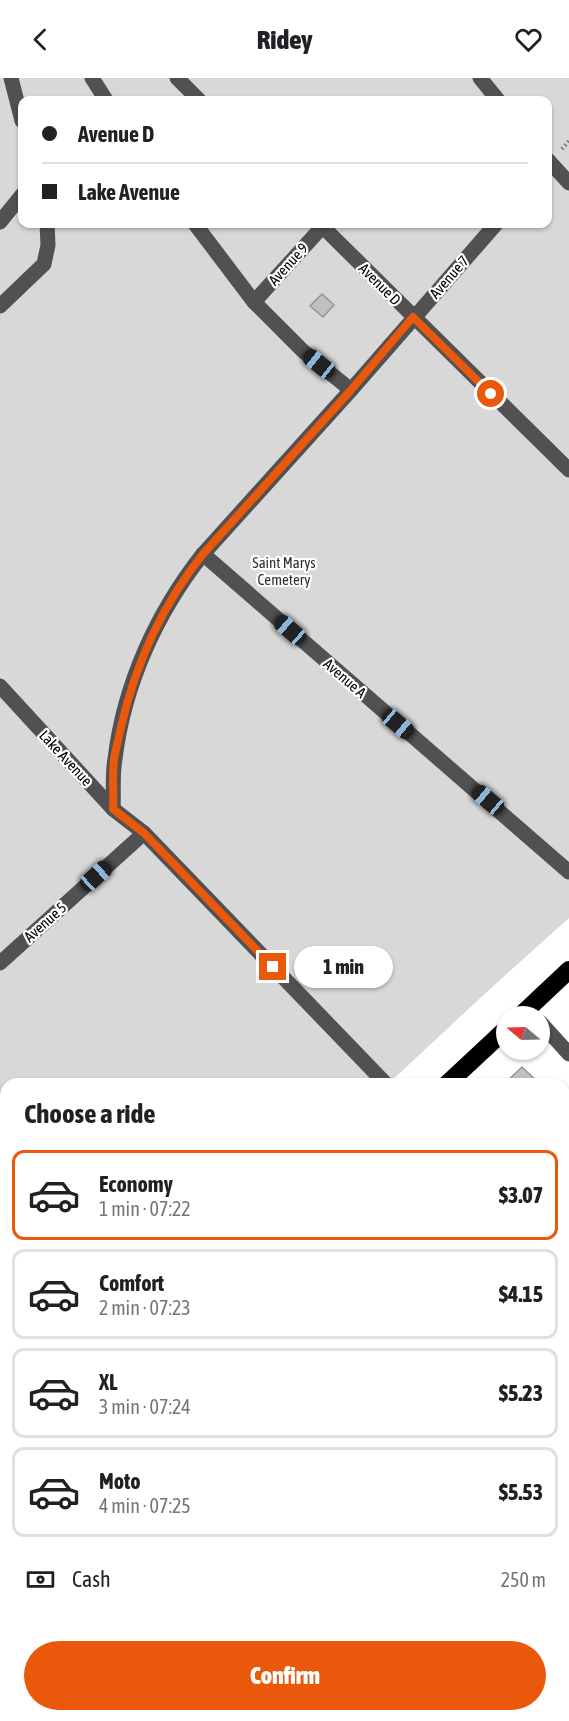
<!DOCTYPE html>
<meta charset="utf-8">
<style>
body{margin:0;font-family:"Asap Condensed",sans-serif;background:#f6f6f6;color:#202124;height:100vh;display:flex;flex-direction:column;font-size:22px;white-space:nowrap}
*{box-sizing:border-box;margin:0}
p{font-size:20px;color:#757577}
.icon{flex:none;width:33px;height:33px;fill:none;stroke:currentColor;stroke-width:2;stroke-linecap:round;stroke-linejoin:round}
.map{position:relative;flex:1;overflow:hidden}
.sheet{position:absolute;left:0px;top:1000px;width:570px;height:644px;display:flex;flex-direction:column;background:#fff;border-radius:18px 18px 0 0;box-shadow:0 2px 4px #0004}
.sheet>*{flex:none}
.hud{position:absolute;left:18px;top:18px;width:534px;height:132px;border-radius:12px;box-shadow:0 2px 4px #0004;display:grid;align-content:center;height:132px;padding:0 24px;background:#fff}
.needle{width:39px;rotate:289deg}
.tools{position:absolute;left:496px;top:928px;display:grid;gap:12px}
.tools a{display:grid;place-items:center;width:54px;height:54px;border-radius:50%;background:#fff;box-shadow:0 2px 4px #0004;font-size:30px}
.end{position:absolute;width:27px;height:27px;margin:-14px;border:8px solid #ea580c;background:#fff;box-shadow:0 0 0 3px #fff}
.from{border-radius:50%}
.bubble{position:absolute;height:42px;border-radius:21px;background:#fff;box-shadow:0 2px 4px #0004;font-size:20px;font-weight:800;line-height:42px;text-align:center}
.car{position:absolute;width:18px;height:36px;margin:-18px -9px;border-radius:8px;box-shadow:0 0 4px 2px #0007;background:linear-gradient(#222 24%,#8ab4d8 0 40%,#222 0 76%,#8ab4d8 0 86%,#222 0)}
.hud b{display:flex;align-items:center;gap:21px;height:57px;font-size:22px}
.hud b+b{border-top:2px solid #e0e0e0}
.hud i{width:15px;height:15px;background:#202124}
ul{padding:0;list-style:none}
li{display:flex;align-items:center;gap:18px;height:90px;margin:0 12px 9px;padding:0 12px;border:3px solid #e0e0e0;border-radius:12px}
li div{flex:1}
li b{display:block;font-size:22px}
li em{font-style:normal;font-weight:800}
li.on{border-color:#ea580c}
li>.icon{width:54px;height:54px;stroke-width:1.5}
h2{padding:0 24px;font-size:27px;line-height:72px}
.pay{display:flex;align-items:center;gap:15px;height:66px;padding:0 24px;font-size:22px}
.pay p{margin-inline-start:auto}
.button{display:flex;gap:12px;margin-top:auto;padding:12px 24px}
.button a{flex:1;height:69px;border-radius:36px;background:#ea580c;color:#fff;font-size:24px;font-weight:800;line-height:69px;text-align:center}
header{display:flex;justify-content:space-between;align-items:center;height:78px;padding:0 24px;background:#fff;font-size:27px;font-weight:800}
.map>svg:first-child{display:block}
.green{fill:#d8d8d8;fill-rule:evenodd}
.building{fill:#c0c0c0;stroke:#959595;stroke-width:1.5}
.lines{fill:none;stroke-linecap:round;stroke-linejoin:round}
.path{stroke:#737373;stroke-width:4;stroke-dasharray:1.5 3;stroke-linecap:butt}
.minor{stroke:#515151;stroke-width:15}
.highway{stroke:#000;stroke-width:18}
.route{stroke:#ea580c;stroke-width:8}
.labels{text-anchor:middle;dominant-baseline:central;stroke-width:4.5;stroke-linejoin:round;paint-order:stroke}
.street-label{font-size:15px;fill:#000;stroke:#fff}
.park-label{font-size:15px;fill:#2f2f2f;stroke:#fff}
</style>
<header><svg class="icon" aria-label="back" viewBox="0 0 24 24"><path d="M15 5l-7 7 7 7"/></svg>Ridey<svg class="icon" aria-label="heart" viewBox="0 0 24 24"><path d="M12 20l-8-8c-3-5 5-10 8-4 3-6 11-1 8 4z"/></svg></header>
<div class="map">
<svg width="569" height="1643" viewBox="0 0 569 1643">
<rect width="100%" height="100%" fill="#fff"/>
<!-- green -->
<path class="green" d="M0,0h569v840l-79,71 -102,95h-382v83l-6,2zM22,22h526v124h-526z"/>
<!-- building -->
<g class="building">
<polygon points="322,216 334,227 323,239 310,228"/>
<polygon points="522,989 540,1006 504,1006"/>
<polygon points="6,1162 6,1186 0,1176 0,1166"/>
<polygon points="6,1491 6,1517 0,1505 0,1494"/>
<polygon points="203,1638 261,1638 263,1641 260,1643 206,1643"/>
<polygon points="487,1638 522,1638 520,1643 485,1643"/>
</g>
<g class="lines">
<!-- path -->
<polyline class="path" points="562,71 569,63"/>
<!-- minor -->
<g class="minor">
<polyline points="11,0 22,43"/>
<polyline points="92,0 106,22"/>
<polyline points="177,0 199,22"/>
<polyline points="480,0 498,22"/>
<polyline points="548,82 569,105"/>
<polyline points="0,144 22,117"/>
<polyline points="195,146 254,224 303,273 351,312"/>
<polyline points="320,146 569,392"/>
<polyline points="254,224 323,148"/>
<polyline points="0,228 44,186 48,167 47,146"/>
<polyline points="203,476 569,794"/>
<polyline points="0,608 113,731 144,755 386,1006"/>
<path d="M113,731c1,-16 -1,-34 2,-50 9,-75 42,-147 88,-205l148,-164 145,-166"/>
<polyline points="0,885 144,755"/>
<polyline points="540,944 569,976"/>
<polyline points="0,1217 6,1229"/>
<polyline points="564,1307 569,1309"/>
<polyline points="0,1362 6,1372"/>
<polyline points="564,1598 569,1600"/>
<polyline points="155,1638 157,1643"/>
</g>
<!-- highway -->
<g class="highway">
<polyline points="519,939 569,892"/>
<polyline points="447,1006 507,950"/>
<polyline points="0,1324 6,1321"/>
</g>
</g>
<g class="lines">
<!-- route -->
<path class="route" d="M273,889l-129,-134 -31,-24c1,-16 -1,-34 1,-50 2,-11 5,-22 7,-32 15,-65 41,-122 82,-173l148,-164 62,-73 78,77"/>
</g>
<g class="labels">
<!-- street labels -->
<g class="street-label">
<text transform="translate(288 186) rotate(-48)">Avenue 9</text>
<text transform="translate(449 199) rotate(-49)">Avenue 7</text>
<text transform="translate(380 206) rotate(45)">Avenue D</text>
<text transform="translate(345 600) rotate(41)">Avenue A</text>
<text transform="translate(66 680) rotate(47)">Lake Avenue</text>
<text transform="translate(45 844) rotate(-42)">Avenue 5</text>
</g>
<!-- park labels -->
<g class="park-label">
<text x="284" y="484">Saint Marys<tspan x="284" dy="17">Cemetery</tspan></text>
</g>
</g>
</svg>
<div class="tools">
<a><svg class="needle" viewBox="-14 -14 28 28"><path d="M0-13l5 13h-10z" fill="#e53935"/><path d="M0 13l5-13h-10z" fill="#757577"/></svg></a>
</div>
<i class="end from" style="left:491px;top:316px"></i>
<i class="end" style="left:273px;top:889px"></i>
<div class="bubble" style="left:294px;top:868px;width:99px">1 min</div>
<i class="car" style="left:319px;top:286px;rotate:309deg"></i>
<i class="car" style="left:290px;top:552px;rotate:311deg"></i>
<i class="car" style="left:398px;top:646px;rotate:130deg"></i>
<i class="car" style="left:488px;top:722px;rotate:310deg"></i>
<i class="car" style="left:96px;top:798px;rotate:48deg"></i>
<div class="hud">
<b><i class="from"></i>Avenue D</b>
<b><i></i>Lake Avenue</b>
</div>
<section class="sheet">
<h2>Choose a ride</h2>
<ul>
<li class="on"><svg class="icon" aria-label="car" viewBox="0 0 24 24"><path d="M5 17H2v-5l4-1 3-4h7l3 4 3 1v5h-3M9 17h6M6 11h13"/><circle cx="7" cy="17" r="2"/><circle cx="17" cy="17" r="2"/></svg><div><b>Economy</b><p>1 min · 07:22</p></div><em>$3.07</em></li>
<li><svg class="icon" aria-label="car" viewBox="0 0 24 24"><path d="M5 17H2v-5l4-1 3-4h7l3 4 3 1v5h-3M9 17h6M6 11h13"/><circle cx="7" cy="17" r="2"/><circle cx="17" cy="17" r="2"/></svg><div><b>Comfort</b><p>2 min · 07:23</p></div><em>$4.15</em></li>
<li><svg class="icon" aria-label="car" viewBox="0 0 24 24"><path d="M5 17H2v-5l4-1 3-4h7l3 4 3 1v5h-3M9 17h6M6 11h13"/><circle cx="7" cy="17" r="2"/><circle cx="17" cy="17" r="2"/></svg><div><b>XL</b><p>3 min · 07:24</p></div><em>$5.23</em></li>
<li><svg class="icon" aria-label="car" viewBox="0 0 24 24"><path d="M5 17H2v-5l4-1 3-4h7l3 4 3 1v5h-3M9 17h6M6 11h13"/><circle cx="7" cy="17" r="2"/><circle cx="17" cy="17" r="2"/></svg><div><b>Moto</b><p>4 min · 07:25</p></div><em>$5.53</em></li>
</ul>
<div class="pay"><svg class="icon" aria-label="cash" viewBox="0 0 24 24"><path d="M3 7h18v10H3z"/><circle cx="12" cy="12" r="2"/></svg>Cash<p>250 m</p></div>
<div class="button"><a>Confirm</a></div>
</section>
</div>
